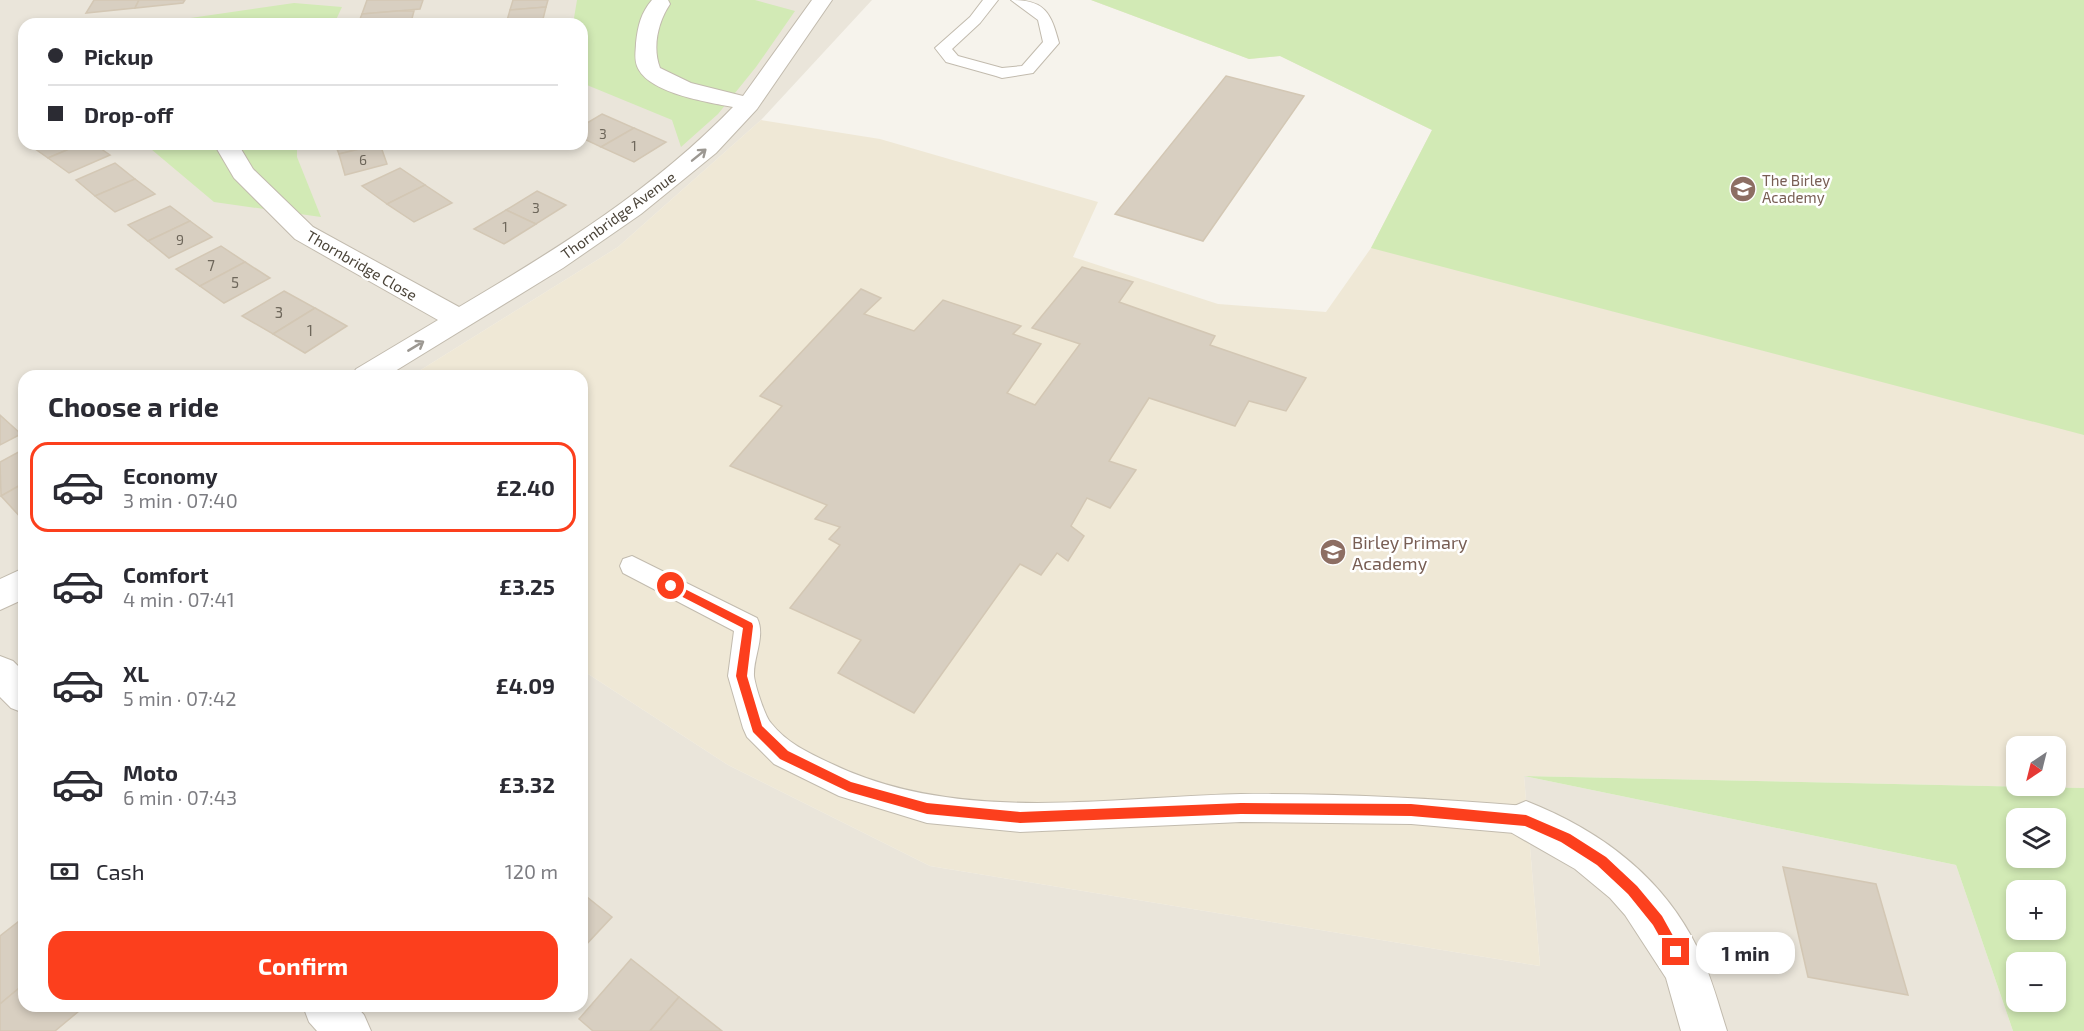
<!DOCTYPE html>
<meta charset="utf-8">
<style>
body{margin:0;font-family:"Exo 2",sans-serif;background:#f7f7f7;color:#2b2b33;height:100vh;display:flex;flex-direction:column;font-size:22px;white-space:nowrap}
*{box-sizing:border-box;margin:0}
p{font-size:20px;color:#7c7c81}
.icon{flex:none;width:33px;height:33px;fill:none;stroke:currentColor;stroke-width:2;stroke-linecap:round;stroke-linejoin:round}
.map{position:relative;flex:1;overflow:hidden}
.panel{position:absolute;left:18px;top:370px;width:570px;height:642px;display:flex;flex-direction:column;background:#fff;border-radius:18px;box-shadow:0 3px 9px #0003}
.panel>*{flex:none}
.top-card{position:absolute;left:18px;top:18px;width:570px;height:132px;border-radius:18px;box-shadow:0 3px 9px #0003;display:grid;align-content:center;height:132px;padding:0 30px;background:#fff}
.needle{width:39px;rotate:215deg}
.tools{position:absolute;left:2006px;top:736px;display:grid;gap:12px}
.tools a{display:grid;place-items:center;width:60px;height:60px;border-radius:12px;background:#fff;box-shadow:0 3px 9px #0003;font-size:30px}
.end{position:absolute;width:27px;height:27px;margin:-14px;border:8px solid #fc3f1d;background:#fff;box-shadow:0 0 0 3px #fff}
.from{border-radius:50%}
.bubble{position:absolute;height:42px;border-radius:18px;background:#fff;box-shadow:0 3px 9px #0003;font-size:20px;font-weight:700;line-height:42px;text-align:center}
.top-card b{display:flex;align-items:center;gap:21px;height:57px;font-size:22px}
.top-card b+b{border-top:2px solid #e1e1e2}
.top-card i{width:15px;height:15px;background:#2b2b33}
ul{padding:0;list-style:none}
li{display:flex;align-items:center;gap:18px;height:90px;margin:0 12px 9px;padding:0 18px;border:3px solid transparent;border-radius:18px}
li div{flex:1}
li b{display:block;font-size:22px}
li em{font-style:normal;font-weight:700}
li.current{border-color:#fc3f1d}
li>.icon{width:54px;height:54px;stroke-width:1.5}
h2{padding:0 30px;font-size:27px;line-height:72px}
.pay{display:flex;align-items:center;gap:15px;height:66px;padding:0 30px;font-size:22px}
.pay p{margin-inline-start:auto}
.button{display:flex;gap:12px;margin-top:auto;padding:12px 30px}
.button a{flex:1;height:69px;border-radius:18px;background:#fc3f1d;color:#fff;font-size:24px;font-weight:700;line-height:69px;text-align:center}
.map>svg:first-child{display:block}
.residential{fill:#eae5da;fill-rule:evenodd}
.education{fill:#efe8d6;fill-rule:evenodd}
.green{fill:#d2eab5;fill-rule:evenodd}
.building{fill:#d8cfc1;stroke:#d3c7b4;stroke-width:1.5}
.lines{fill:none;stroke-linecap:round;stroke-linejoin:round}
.lane-casing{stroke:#c2bbae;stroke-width:2}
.street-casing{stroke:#c2bbae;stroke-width:2}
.lane{fill:#fff;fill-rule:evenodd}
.street{fill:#fff;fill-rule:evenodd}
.oneway{stroke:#9c9892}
.route{fill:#fc3f1d}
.labels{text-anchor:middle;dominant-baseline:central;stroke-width:5;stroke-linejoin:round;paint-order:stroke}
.far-number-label{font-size:14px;fill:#6e675b}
.far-education-label{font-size:15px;fill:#785e54;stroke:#fff;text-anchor:start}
.far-street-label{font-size:15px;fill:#4b4439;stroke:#fff}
.number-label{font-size:15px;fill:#6e675b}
.education-label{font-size:18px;fill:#785e54;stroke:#fff;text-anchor:start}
</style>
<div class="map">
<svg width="2084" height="1031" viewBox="0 0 2084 1031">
<rect width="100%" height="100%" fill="#f6f3ec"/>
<!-- residential -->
<path class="residential" d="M0,0h872l-111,120 -143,127 -207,129h-387v630h558v-336l146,95 202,101 610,100 -16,-190 432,89 57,166h-2013zM24,24h558v120h-558z"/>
<!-- education -->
<path class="education" d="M1091,0l993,20v768l-560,-12 16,190 -610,-100 -202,-101 -146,-95v-294h-171l207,-129 143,-127 119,19 218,63 -25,55 145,47 108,8 45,-64 61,-118 -152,-74 -31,3zM2016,747h39v39h-39z"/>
<!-- green -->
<g class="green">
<polygon points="577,0 755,0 795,11 756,67 718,114 681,147 672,120 582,83 582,24 573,24"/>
<polygon points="1091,0 2084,0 2084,435 1371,248 1432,130 1280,56 1249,59"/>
<polygon points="294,3 342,7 334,24 149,24"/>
<polygon points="145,144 297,144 297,157 321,217 214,202"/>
<path d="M1524,776l560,12v243h-71l-57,-166zM2016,819h39v39h-39zM2016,891h39v39h-39zM2016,963h39v39h-39z"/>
</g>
<!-- building -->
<g class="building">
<polygon points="94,0 139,0 135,8 86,13"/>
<polygon points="139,0 185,0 183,3 135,8"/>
<polygon points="367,0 423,0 420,9 362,14"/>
<polygon points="513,0 548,0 546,7 510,10"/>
<polygon points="546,7 542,23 506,24 510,10"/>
<polygon points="398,11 414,11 411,22 358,24 362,14"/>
<polygon points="1226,76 1304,96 1203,241 1115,214"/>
<polygon points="602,114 634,128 601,147 582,138 582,126"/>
<polygon points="634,128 666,142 634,162 601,147"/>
<polygon points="28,144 81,144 48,158"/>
<polygon points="81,144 94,144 110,155 69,173 48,158"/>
<polygon points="335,144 378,144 339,154"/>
<polygon points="380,144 387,164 345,175 339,154"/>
<polygon points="115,163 135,179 95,196 76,180"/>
<polygon points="400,168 425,185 387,204 362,186"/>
<polygon points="135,179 155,194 115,212 95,196"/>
<polygon points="425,185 452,203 414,222 387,204"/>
<polygon points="537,191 566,205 536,224 506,210"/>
<polygon points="170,206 190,221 148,241 128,225"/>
<polygon points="506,210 536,224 504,244 474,229"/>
<polygon points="190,221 212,237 169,258 148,241"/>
<polygon points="221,246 245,262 200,286 176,269"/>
<polygon points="245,262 270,278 224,303 200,286"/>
<polygon points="1082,267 1133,282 1119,302 1215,336 1210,345 1306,378 1286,411 1249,401 1235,426 1149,398 1109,461 1136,470 1110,508 1087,498 1071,526 1084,536 1068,561 1057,553 1041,575 1020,564 914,713 838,673 861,640 790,608 840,545 829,539 840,527 815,519 827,505 730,466 782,406 760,396 861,289 881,298 864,314 914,331 943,300 1021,326 1013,334 1041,344 1007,393 1035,405 1080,344 1032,328"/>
<polygon points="284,291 315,308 273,334 242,316"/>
<polygon points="315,308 347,326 305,353 273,334"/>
<polygon points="0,415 21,434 0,445"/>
<polygon points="24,449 24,483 1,496 0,462"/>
<polygon points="24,483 24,520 23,520 1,496"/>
<polygon points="1783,867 1876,884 1908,995 1808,977"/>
<polygon points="582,893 612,917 582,949"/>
<polygon points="23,918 24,984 0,1004 0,936"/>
<polygon points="631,959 679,997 650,1031 593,1031 579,1019"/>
<polygon points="24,984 24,1006 85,1006 55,1031 0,1031 0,1004"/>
<polygon points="679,997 722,1031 650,1031"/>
</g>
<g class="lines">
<defs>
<g id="lane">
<path d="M983,0h15l-18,23 -28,26 6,7 44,12 20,-2 21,-24 -5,-22 -27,-20c34,0 40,13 48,43l-26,30 -31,5 -6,-2 -50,-14 -11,-14 35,-31z"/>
<path d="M632,556l125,62c9,18 -4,39 -3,58 1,9 11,41 17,47 16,20 36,29 59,40 128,62 274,34 411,31 95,-1 190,4 285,12l10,4 5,10 -5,10 -10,4 -115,-10 -170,-2 -221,10 -93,-9 -88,-27 -65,-32 -27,-27 -4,-9 -15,-52 6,-45 -111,-58 -3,-7 3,-7z"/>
</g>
<g id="street">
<path d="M652,0h16l2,4c-12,18 -18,43 -10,64l31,15 52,13 69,-96h20l-75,109 -41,44 -75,61 -78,54 -176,108h-35l4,-7 82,-49 -143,-81 -61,-61 -20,-34h24l15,25 60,58 146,80c98,-58 194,-117 274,-200 -26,-5 -86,-14 -96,-41 -3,-8 -1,-16 -1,-23 2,-18 5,-30 16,-43z"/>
<polygon points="24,568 24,599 0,610 0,579"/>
<polygon points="0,656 13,661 24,672 24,713 11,708 0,697"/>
<path d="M1526,801c74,29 137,76 172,148 13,26 20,54 29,82h-46l-15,-53 -41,-63 -15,-17 -35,-29 -63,-36 -6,-13 6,-13z"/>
<polygon points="303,1006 356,1006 364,1015 371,1031 317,1031 309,1022"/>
</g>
</defs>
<!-- lane casing -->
<use href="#lane" class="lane-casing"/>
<!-- street casing -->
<use href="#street" class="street-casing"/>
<!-- lane -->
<use href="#lane" class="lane"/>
<!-- street -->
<use href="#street" class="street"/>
</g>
<!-- one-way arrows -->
<defs><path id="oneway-shaft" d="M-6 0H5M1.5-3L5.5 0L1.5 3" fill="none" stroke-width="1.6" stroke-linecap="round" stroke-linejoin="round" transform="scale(1.5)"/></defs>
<g class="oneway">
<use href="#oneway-shaft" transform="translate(699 155) rotate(-39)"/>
<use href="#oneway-shaft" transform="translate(416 346) rotate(-31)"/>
</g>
<!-- route -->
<polygon class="route" points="671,582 752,623 753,626 747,676 762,726 788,751 851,782 927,803 1020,812 1241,803 1411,804 1526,815 1570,834 1606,857 1637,886 1662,916 1682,952 1680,957 1676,959 1671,957 1653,925 1628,894 1597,865 1561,842 1525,826 1411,816 1241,814 1020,823 927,814 849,792 780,759 753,732 736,676 743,628 667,589 667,583"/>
<!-- icons -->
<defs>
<symbol id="school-disc" viewBox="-11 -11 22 22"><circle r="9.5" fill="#8d6e63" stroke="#fff"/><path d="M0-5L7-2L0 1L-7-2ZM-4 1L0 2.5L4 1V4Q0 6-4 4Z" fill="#fff"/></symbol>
</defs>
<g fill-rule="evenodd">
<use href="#school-disc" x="1728" y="174" width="30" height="30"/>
<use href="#school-disc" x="1318" y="537" width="30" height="30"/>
</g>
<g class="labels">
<!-- far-number labels -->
<g class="far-number-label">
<text x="603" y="133">3</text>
<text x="634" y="145">1</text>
<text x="363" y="159">6</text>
<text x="536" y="207">3</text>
<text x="505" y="226">1</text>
<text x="180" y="239">9</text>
</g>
<!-- far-education labels -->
<g class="far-education-label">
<text x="1762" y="180">The Birley<tspan x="1762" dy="17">Academy</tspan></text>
</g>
<!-- far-street labels -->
<g class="far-street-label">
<text transform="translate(618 215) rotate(-36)">Thornbridge Avenue</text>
<text transform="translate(362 265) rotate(30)">Thornbridge Close</text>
</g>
<!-- number labels -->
<g class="number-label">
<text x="211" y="265">7</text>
<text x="235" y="282">5</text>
<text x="279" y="312">3</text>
<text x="310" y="330">1</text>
</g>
<!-- education labels -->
<g class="education-label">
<text x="1352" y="542">Birley Primary<tspan x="1352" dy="21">Academy</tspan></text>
</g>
</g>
</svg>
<div class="tools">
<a><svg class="needle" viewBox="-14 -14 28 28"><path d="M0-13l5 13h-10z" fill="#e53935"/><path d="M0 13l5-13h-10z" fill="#7c7c81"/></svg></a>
<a><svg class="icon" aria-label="layers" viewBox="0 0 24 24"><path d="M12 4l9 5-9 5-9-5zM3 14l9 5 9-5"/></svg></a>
<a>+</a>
<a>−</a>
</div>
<i class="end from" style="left:671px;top:586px"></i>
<i class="end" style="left:1676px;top:952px"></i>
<div class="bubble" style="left:1696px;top:932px;width:99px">1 min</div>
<div class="top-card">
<b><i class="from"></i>Pickup</b>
<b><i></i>Drop-off</b>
</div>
<section class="panel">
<h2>Choose a ride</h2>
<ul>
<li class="current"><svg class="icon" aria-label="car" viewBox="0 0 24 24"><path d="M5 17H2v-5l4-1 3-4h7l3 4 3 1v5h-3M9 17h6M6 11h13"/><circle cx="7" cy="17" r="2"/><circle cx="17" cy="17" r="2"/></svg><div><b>Economy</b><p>3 min · 07:40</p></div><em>£2.40</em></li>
<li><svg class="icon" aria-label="car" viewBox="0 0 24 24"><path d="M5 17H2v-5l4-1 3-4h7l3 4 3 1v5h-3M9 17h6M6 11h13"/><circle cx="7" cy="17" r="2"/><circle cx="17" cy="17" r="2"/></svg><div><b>Comfort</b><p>4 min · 07:41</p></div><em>£3.25</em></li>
<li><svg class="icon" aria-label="car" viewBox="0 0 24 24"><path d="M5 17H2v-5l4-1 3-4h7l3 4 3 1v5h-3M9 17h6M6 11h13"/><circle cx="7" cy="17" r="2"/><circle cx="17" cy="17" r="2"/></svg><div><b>XL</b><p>5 min · 07:42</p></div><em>£4.09</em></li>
<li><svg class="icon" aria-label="car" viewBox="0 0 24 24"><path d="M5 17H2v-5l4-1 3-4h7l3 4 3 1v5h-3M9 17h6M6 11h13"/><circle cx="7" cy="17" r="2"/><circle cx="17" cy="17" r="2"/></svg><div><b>Moto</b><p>6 min · 07:43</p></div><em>£3.32</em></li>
</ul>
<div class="pay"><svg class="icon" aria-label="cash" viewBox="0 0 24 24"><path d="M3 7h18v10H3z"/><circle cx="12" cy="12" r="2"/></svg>Cash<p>120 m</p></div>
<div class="button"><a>Confirm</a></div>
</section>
</div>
